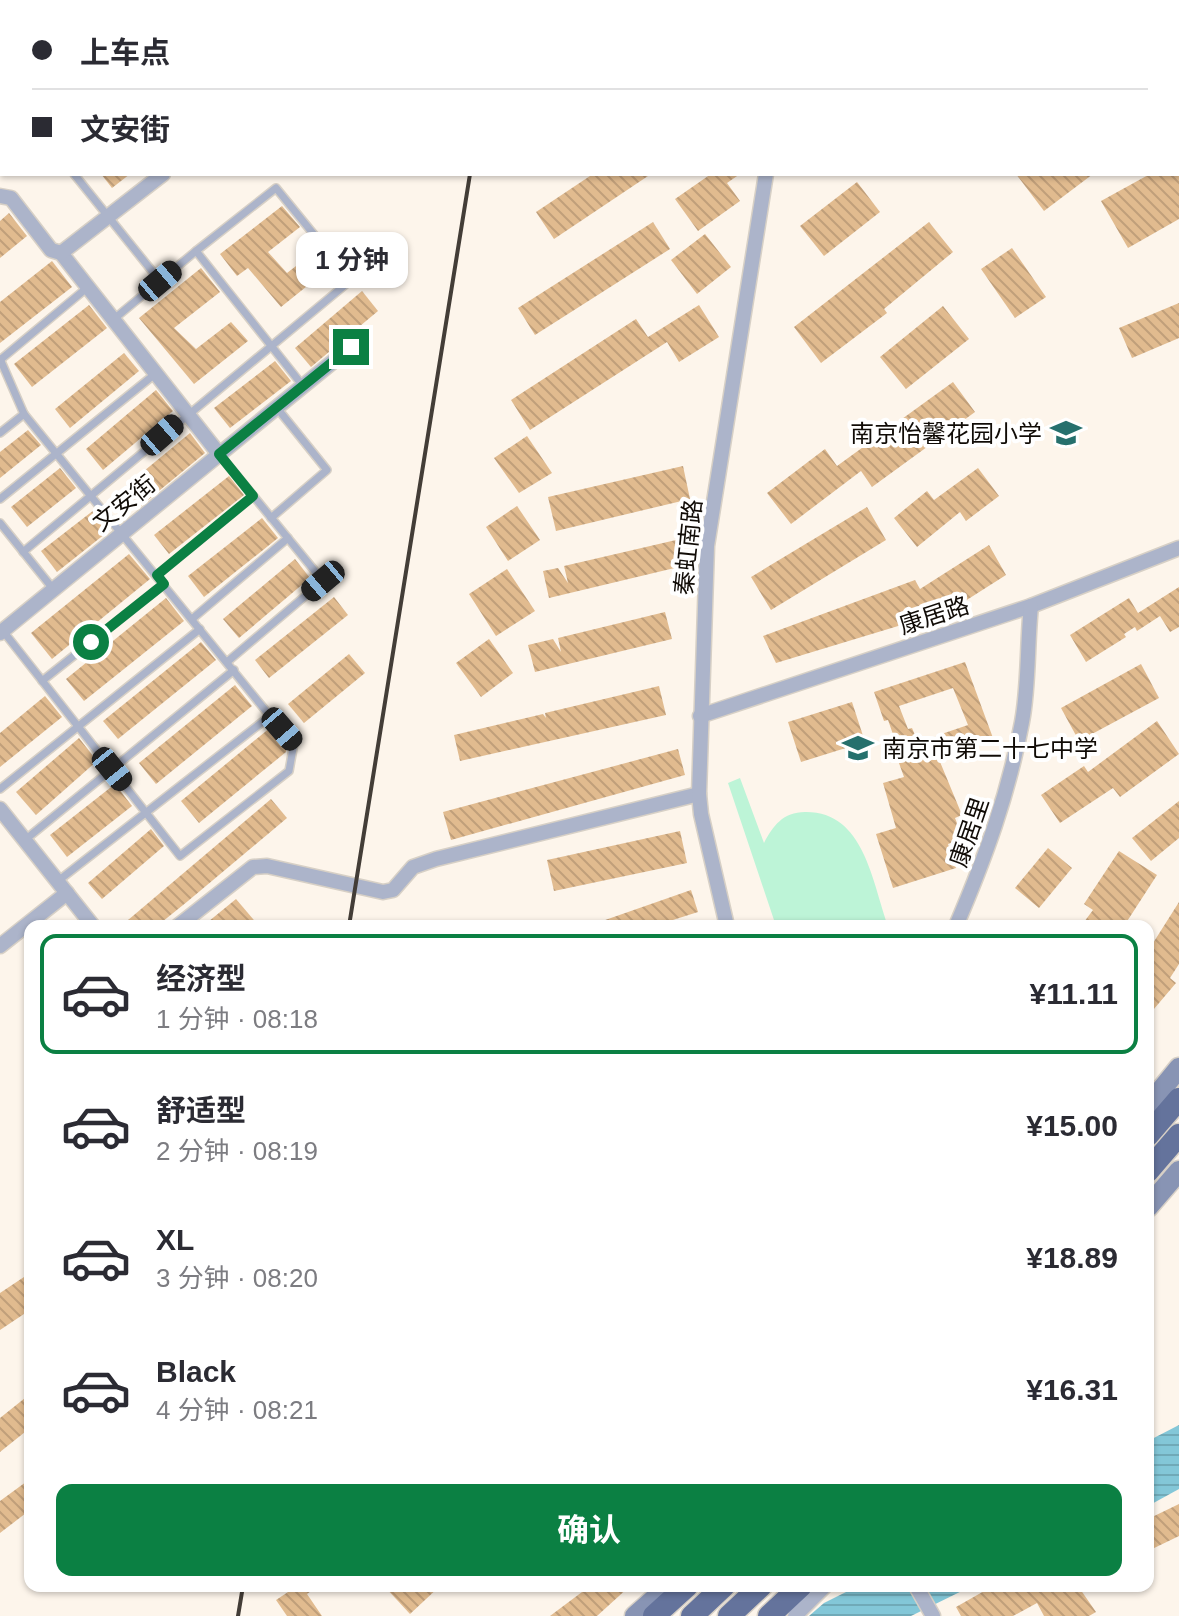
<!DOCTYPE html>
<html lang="zh">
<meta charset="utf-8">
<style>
body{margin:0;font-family:Helvetica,"Noto Sans SC",sans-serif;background:#f2f2f3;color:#2b2b33;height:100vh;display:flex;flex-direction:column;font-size:30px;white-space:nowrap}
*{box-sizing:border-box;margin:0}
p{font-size:26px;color:#7c7c81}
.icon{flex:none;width:44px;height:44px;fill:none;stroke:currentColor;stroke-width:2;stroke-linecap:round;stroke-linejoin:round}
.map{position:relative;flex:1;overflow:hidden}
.sheet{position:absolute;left:24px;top:920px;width:1130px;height:672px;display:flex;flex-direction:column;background:#fff;border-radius:16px;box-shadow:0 2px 6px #0004}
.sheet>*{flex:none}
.guide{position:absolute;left:0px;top:0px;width:1180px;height:176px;box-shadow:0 2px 6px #0004;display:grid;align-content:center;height:176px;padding:0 32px;background:#fff}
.end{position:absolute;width:36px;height:36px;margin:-18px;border:10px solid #0b8043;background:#fff;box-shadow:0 0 0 4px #fff}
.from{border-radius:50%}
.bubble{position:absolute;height:56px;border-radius:16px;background:#fff;box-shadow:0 2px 6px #0004;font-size:26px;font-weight:700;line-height:56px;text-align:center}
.car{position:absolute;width:24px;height:48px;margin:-24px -12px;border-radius:10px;box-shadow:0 0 6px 2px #0007;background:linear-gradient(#222 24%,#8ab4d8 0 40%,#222 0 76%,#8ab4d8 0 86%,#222 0)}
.guide b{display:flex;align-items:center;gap:28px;height:76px;font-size:30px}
.guide b+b{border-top:2px solid #e1e1e2}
.guide i{width:20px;height:20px;background:#2b2b33}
ul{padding:14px 0 0;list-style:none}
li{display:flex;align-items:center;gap:24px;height:120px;margin:0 16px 12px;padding:0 16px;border:4px solid transparent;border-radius:16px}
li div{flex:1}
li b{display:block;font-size:30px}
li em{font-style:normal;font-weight:700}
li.selected{border-color:#0b8043}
li>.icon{width:72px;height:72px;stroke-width:1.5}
.button{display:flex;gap:16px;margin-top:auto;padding:16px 32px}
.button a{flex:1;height:92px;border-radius:16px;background:#0b8043;color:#fff;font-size:32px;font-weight:700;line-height:92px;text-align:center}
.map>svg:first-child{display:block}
.green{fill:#bdf4d7}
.water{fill:url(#water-rules)}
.building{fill:url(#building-back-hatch);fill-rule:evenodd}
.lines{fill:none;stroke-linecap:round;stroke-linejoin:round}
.service-casing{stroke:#d7d0c6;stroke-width:10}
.minor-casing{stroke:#d7d0c6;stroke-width:17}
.secondary-casing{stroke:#d7d0c6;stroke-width:23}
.trunk-casing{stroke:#d7d0c6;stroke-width:25}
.service{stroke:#acb4ca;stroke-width:7}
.minor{stroke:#acb4ca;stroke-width:14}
.secondary{stroke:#8894b4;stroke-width:20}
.trunk{stroke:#64739c;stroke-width:22}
.rail{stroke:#433d37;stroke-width:4}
.route{stroke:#0b8043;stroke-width:10}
.labels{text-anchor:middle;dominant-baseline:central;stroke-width:8;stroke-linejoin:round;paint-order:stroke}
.poi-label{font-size:24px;fill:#100b06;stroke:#fff;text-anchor:end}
.street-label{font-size:24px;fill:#100b06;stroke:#fff}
</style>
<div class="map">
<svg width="1179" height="1616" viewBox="0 0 1179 1616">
<defs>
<pattern id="water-rules" width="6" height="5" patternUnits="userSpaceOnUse" patternTransform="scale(2)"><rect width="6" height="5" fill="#83c7d8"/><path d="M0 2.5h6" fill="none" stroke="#70aab8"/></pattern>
<pattern id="building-back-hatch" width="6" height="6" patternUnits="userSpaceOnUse" patternTransform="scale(2)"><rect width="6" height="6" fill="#e1bb8f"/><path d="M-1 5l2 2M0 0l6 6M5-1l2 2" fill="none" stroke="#c09f7a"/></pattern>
</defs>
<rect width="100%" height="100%" fill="#fdf5eb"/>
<!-- green -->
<path class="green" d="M740,778l24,65c9,-17 19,-31 41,-31 59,-1 67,69 83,114h-112l-48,-143z"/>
<!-- water -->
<g class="water">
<polygon points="1179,1425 1179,1489 1148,1506 1148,1441"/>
<polygon points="858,1586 972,1586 911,1616 809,1616 824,1603"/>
</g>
<!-- building -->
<g class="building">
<polygon points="101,174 130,174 112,188"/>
<polygon points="593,174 651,174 554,239 536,212"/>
<polygon points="711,174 740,174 727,183 740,201 698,231 675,199"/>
<polygon points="1016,174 1093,174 1044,211"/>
<polygon points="1150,174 1179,174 1179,219 1128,248 1101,201"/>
<polygon points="857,182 880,212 824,256 800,226"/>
<polygon points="282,206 300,227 268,252 287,273 318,249 332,266 281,307 248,268 237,276 220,254"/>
<polygon points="9,213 27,236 0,258 0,221"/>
<polygon points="653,222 670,249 535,335 518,308"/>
<polygon points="929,222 953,252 884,309 887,313 821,363 794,327"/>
<polygon points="705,234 731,267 697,294 671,260"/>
<polygon points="1012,248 1046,297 1015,318 981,269"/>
<polygon points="52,261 72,287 0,343 0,302"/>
<polygon points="201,268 220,292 174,328 196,349 231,322 248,341 194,384 139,318"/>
<polygon points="362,291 378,311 311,367 295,348"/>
<polygon points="1179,303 1179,338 1132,358 1119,328"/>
<polygon points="89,305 107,328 32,387 14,364"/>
<polygon points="699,305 719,337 679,362 667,342 530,430 511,400 636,319 648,337"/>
<polygon points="943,306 969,339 906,389 880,357"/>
<polygon points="124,353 139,371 70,428 55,409"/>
<polygon points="275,361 291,381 230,428 214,408"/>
<polygon points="953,382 975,412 872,487 861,471 791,524 767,493 825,449 837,466"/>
<polygon points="156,390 173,411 103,470 86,449"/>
<polygon points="28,430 41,445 0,478 0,452"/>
<polygon points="190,433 205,453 137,509 121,490"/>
<polygon points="527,436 552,473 519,493 494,458"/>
<polygon points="683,466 690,499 556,531 548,497"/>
<polygon points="60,468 76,488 27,527 11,507"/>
<polygon points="978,468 999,496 966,521 960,512 917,547 894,518 927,491 934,500"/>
<polygon points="229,476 244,495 169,554 154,535"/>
<polygon points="517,506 540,540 508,561 486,527"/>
<polygon points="867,507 886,540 771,610 751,577"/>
<polygon points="94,510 110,530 57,572 41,551"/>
<polygon points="262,518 278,538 204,597 188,576"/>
<polygon points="676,540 683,566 549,598 543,571 558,568 568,583 564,566"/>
<polygon points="989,545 1006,575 951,610 776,663 763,636 915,580 920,589"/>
<polygon points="129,554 150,579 52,659 31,633"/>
<polygon points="295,559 310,578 239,638 223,619"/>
<polygon points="507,569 535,611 496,636 469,594"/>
<polygon points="1179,587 1179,627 1170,632 1160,616 1137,631 1135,627 1124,634 1126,637 1086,662 1070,635 1129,598 1138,613"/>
<polygon points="334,597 348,615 269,678 255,660"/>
<polygon points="166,598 184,621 84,701 66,679"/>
<polygon points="665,612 672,639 535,672 528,645 553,639 561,652 558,638"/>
<polygon points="489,639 513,673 481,697 456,663"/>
<polygon points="201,642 216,660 118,739 103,721"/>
<polygon points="349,654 365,673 304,723 288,704"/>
<path d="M965,662l28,76 -55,19 24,58 -7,3 8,21 -15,5 8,24 -63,20 -17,-54 20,-6 -13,-45 21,-6 -13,-36 4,-1 -7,-20 -4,1 -10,-29zM953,688l15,37 -50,17 -6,-14 -4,1 -9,-23z"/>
<polygon points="1141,664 1159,698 1079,741 1061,708"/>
<polygon points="235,685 252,706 156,784 139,763"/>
<polygon points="659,686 666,715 460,761 454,735 543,714 546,718 545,713"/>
<polygon points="45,696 62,717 0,767 0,733"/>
<polygon points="852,702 865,742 801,762 788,722"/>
<polygon points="1157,721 1179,754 1120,797 1113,788 1060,823 1041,795 1084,766 1088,772"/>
<polygon points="271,727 287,745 286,752 199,823 181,801"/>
<polygon points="79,738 97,761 36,815 16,792"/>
<polygon points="678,749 685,775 451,840 443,812"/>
<polygon points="115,784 132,806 67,857 50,835"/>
<polygon points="271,799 287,818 188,901 157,926 121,926"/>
<polygon points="1179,801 1179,838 1151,861 1132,838"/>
<polygon points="151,829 164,846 102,899 88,883"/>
<polygon points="680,831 687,863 554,891 547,860"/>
<polygon points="1048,848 1072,868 1039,908 1015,888"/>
<polygon points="1119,851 1157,875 1124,926 1081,926 1093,910 1084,904"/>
<polygon points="691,890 698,912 654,926 588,926"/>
<polygon points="236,899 259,926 203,926"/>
<polygon points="1179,902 1179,964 1170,978 1176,983 1148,1016 1148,951"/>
<polygon points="30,1273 30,1310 0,1330 0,1293"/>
<polygon points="30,1394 30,1428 0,1452 0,1418"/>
<polygon points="30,1479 30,1510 0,1533 0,1501"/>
<polygon points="1179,1504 1179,1536 1148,1551 1148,1519"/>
<polygon points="297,1586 318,1586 307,1594 322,1616 287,1616 276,1600"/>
<polygon points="384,1586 440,1586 410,1614"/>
<polygon points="590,1586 630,1586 597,1616 550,1616"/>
<polygon points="993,1586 1078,1586 1096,1612 1089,1616 1044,1616 1037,1603 1013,1616 961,1616 956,1607"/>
</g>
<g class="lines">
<defs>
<g id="service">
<polyline points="27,0 28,2"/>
<polyline points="69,0 71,2"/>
<polyline points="159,0 161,2"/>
<polyline points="83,2 85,0"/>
<polyline points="169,2 172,0"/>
<polyline points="0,67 2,65"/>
<polyline points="0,84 2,87"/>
<polyline points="74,174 160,281"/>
<polyline points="114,319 196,251 303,386"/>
<polyline points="0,359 24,414"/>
<polyline points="0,360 88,287"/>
<polyline points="0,433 24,414 270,716 58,881"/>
<polyline points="219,454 323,581 227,662"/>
<polyline points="0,499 155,374"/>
<polyline points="271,518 327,470 277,408"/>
<polyline points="0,523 54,590"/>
<polyline points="23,552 351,280 276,188 196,251"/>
<polyline points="157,575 253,496"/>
<polyline points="192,619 288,538"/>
<polyline points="3,631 180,856 289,771 294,743 270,716"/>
<polyline points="42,681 164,584"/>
<polyline points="0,789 200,629"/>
<polyline points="31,835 234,670"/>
</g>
<g id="minor">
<polyline points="756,0 757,2"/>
<polyline points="0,196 11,198 51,250 61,253 219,454"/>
<polyline points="61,253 163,174"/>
<polyline points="0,633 351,347"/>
<polyline points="700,716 1031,606 1179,548"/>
<polyline points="0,809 93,926"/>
<polyline points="178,926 253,867 267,866 383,892 393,890 413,867 436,859 699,794"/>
<polyline points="727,926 701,814 699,794 707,546 766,174"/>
<path d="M956,926c29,-68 52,-130 66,-204 7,-37 5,-78 9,-116"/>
<polyline points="0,946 67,893"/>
<polyline points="916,1586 933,1616"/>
<polyline points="795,1616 825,1586"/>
</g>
<g id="secondary">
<polyline points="1148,1106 1179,1068"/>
<polyline points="1148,1207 1179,1171"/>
<polyline points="635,1616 669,1586"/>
</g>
<g id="trunk">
<polyline points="1148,1135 1179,1099"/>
<polyline points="1148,1171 1179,1135"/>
<polyline points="654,1616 687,1586"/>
<polyline points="692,1616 724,1586"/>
<polyline points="729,1616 761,1586"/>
<polyline points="769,1616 801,1586"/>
</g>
</defs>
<!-- service casing -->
<use href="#service" class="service-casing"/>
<!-- minor casing -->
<use href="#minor" class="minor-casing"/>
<!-- secondary casing -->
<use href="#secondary" class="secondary-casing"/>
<!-- trunk casing -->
<use href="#trunk" class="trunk-casing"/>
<!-- service -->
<use href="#service" class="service"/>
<!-- minor -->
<use href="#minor" class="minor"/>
<!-- secondary -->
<use href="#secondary" class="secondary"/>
<!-- trunk -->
<use href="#trunk" class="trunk"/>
<!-- rail -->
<g class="rail">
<polyline points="498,2 498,0"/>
<polyline points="349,926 470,174"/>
<polyline points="238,1616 243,1586"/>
</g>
</g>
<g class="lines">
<!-- route -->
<polyline class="route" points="91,642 164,584 157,575 253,496 219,454 351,347"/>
</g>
<!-- icons -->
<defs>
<symbol id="school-bare" viewBox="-9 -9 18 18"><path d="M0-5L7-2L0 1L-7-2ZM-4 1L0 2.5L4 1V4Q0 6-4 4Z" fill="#26706d" stroke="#fff" stroke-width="2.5" paint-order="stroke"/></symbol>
</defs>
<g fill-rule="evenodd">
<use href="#school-bare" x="1044" y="411" width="44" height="44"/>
<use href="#school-bare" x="836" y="726" width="44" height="44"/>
</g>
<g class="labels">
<!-- poi labels -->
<g class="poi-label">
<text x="1042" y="433">南京怡馨花园小学</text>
<text x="882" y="748" text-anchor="start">南京市第二十七中学</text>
</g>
<!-- street labels -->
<g class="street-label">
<text transform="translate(124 503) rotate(-39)">文安街</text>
<text transform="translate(688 547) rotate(-84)">秦虹南路</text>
<text transform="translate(934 615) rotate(-18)">康居路</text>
<text transform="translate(969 832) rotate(-71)">康居里</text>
</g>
</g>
</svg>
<i class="end from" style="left:91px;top:642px"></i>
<i class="end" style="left:351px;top:347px"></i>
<div class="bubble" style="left:296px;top:232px;width:112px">1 分钟</div>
<i class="car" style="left:160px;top:281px;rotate:50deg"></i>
<i class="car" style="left:162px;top:435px;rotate:49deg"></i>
<i class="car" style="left:323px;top:581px;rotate:230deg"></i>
<i class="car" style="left:282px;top:729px;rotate:139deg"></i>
<i class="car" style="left:112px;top:769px;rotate:141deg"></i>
<div class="guide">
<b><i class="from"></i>上车点</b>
<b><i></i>文安街</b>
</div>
<section class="sheet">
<ul>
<li class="selected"><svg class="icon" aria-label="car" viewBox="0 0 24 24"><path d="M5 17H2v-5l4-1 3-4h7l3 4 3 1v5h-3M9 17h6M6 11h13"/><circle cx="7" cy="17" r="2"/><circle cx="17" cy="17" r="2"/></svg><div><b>经济型</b><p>1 分钟 · 08:18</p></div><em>¥11.11</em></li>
<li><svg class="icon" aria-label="car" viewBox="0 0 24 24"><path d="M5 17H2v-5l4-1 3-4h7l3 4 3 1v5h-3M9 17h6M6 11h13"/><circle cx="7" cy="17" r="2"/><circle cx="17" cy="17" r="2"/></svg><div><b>舒适型</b><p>2 分钟 · 08:19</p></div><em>¥15.00</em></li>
<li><svg class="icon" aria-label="car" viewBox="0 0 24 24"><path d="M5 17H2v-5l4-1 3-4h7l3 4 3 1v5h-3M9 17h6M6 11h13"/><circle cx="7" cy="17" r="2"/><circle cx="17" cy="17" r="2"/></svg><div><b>XL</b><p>3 分钟 · 08:20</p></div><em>¥18.89</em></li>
<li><svg class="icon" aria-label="car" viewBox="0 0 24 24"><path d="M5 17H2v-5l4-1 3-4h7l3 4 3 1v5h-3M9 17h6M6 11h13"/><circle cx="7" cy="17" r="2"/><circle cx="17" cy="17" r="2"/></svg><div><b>Black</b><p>4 分钟 · 08:21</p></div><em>¥16.31</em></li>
</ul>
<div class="button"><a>确认</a></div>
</section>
</div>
